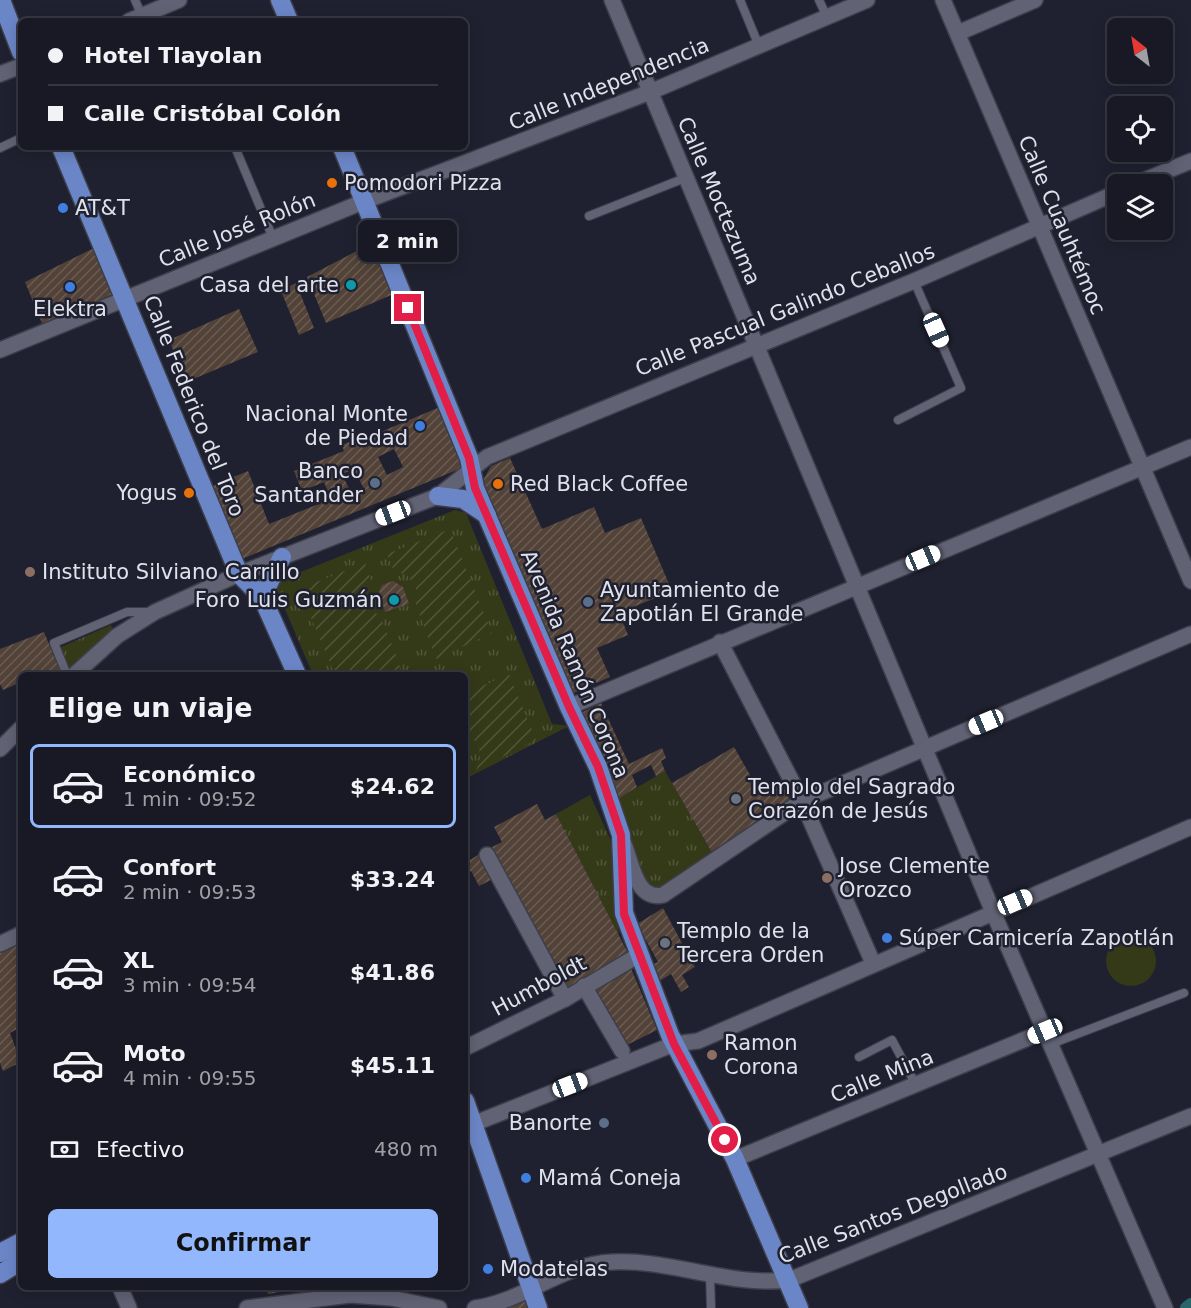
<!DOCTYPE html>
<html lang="es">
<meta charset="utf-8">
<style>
body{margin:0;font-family:"DejaVu Sans",sans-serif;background:#252631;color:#f1f3f6;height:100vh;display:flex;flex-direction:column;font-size:22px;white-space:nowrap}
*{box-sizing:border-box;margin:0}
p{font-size:20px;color:#9fa0a6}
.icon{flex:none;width:33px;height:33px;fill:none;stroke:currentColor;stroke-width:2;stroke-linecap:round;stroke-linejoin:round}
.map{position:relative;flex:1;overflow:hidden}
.details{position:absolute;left:18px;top:672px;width:450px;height:618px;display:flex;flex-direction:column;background:#181924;border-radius:9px;box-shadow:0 3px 15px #0003,0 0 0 2px #363841}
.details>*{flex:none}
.top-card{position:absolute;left:18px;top:18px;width:450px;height:132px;border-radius:9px;box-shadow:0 3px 15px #0003,0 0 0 2px #363841;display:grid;align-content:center;height:132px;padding:0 30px;background:#181924}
.needle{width:39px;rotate:329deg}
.tools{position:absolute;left:1107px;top:18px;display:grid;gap:12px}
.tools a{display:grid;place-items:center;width:66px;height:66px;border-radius:9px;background:#181924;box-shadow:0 3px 15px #0003,0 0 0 2px #363841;font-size:30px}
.end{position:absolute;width:27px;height:27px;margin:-14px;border:8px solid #e11d48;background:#fff;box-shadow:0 0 0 3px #fff}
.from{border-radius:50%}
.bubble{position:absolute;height:42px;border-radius:9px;background:#181924;box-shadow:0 3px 15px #0003,0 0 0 2px #363841;font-size:20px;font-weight:700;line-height:42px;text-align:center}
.car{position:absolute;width:18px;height:36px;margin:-18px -9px;border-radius:8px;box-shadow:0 0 4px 2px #0007;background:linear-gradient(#fff 24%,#345 0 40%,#fff 0 76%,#345 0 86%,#fff 0)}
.top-card b{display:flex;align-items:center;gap:21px;height:57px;font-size:22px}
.top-card b+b{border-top:2px solid #363841}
.top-card i{width:15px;height:15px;background:#f1f3f6}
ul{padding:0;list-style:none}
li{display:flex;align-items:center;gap:18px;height:84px;margin:0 12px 9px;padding:0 18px;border:3px solid transparent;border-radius:9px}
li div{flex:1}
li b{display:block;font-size:22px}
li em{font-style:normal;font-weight:700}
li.active{border-color:#93b7fd}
li>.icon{width:54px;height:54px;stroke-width:1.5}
h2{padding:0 30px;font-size:27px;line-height:72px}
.pay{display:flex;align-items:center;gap:15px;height:66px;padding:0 30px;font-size:22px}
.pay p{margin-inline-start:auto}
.primary-button{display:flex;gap:12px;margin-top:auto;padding:12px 30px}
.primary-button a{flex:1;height:69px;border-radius:9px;background:#93b7fd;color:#111;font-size:24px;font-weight:700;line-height:69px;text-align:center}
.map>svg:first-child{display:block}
.grass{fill:#343a18}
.park{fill:url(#park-tufts)}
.garden{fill:url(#garden-furrows)}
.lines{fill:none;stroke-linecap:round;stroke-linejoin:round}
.canal{stroke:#266769;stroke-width:14}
.building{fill:url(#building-hatch);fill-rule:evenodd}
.lane-casing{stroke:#3d3e4b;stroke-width:10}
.street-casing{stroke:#3d3e4b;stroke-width:18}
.primary-casing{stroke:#3d3e4b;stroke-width:21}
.lane{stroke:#616274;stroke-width:8}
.street{stroke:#616274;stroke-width:15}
.primary{stroke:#6b86c7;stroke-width:18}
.route{stroke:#e11d48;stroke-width:8}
.food-dot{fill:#e8710a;stroke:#202130;stroke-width:2}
.shop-dot{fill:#3f7fe0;stroke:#202130;stroke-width:2}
.culture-dot{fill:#0f9aa8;stroke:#202130;stroke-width:2}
.service-dot{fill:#5c6f8a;stroke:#202130;stroke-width:2}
.education-dot{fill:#8d6e63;stroke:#202130;stroke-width:2}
.worship-dot{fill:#6b7280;stroke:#202130;stroke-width:2}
.labels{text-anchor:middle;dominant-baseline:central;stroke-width:5;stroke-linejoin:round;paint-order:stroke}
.street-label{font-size:21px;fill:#dfe1eb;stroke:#202130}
.poi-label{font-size:21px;fill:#dfe1eb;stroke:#202130;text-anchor:start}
</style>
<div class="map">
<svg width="1191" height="1308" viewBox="0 0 1191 1308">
<defs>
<pattern id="park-tufts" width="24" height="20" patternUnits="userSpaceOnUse" patternTransform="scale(1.5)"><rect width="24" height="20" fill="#343a18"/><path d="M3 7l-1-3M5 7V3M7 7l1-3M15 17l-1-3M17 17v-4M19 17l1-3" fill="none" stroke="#51563a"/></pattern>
<pattern id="garden-furrows" width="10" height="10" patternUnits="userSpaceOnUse" patternTransform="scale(1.5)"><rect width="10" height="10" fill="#343a18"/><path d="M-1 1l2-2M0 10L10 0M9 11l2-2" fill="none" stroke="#51563a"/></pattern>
<pattern id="building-hatch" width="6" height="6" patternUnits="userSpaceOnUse" patternTransform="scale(1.5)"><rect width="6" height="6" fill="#524237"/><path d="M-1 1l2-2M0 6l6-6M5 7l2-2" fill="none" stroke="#6a5d54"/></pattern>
</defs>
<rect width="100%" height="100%" fill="#202130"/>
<!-- grass -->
<circle class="grass" cx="1131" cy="961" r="25"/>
<!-- park -->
<g class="park">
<polygon points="455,510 466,513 552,724 569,726 465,779 465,675 313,675 277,590 281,580"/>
<polygon points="111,625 114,632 70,670 59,648"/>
<polygon points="665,771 714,856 662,890 646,885 614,801"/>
<polygon points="590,795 612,843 619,937 556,814"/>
</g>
<!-- garden -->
<g class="garden">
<polygon points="450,529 492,633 436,659 416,605 416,588 407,575 394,571 387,554"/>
<path d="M365,563l6,17c-13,24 2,25 11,42 5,10 20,45 19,53h-66l-36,-86z"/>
<path d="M509,674l27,66 -60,30c8,-15 4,-29 -11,-37v-39z"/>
</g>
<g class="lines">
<!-- canal -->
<polyline class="canal" points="1187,1308 1191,1305"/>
</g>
<!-- building -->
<g class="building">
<polygon points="374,242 396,293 326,323 307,277"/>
<polygon points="96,247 115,293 43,326 25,282"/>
<polygon points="296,283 314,328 299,335 281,291"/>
<polygon points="239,309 258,352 186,382 169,340"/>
<path d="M440,407l24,60 -222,92 -30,-73 36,-15 21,53 62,-25 -7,-17 -22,9 -8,-20 50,-20 -2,-6 16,-7 1,3zM394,449l9,18 -16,8 -9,-18zM354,469l10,20 -12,6 -10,-21z"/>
<polygon points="510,458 542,529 594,507 605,533 641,518 672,591 619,613 628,635 597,648 610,677 571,694 481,484 491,466"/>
<polygon points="393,581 403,587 409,604 385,612 379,591 382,585"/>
<polygon points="44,632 61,673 21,675 21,682 3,690 0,684 0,649"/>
<polygon points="601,703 629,764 662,748 666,758 661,761 665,771 656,776 651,765 632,775 637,787 618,799 579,714"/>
<polygon points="734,747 762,796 781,783 792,803 714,856 672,783"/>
<polygon points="537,804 545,820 556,814 629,955 565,989 492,847 502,842 494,827"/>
<polygon points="478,855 491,880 479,886 471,871 465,875 465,863"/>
<polygon points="663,908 695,967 682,975 689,987 681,992 671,974 658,982 649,966 658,962 637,924"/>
<polygon points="21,939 21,1027 10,1033 21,1062 3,1071 0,1063 0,948"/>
<polygon points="630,966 657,1030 625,1046 589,987"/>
<polygon points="266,1287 303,1287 303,1288 268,1294"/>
<polygon points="528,1298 532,1308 501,1308"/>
</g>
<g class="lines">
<defs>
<g id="lane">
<polyline points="135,0 142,16"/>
<polyline points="740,0 759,46"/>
<polyline points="819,0 827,17"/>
<polyline points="235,147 273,238"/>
<polyline points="0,148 21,138"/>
<polyline points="589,216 685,178"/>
<polyline points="898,420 961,388 914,281"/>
<polyline points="67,675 54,643 127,612 150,612"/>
<polyline points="1051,1044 1184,993"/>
<polyline points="859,1057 892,1040 916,1085"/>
<polyline points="710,1275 711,1308"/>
</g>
<g id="street">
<polyline points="612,0 993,912 1165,1308"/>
<polyline points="943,0 1191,581"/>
<polyline points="129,21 179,0"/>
<polyline points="958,33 1035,0"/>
<polyline points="0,74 21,66"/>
<polyline points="1135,184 1191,161"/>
<polyline points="0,350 365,201 650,92 867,0"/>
<polyline points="720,642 802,801 873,963"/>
<polyline points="74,675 117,636 155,612 239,574 438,496 487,457 914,281 1118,192"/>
<polyline points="569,707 1191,447"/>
<polyline points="0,749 21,728"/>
<path d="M624,844c8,19 12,57 39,51l139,-94 389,-167"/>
<polyline points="487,855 565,999"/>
<polyline points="0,944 21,934"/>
<polyline points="584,986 622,1051"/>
<polyline points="465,1048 565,999 632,959"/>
<polyline points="473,1124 674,1044 698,1041 1191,827"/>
<polyline points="735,1159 1045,1031"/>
<polyline points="120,1287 129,1308"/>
<polyline points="247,1308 350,1295 391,1298 439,1308"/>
<path d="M475,1308c50,-7 86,-44 137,-46 60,-3 116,25 177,18l402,-164"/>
</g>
<g id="primary">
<polyline points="1,0 21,52"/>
<polyline points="280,0 289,21"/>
<polyline points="61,147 239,574 262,597 297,675"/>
<polyline points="342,147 469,458 475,488 569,707 598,767 621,835 624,913 670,1035 735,1159 799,1308"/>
<polyline points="438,496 463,499 487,515"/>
<polyline points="262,597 282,557"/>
<polyline points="465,1101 538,1308"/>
<polyline points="0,1253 21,1242"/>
<polyline points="0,1274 21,1261"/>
</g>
</defs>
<!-- lane casing -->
<use href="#lane" class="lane-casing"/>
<!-- street casing -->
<use href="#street" class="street-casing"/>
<!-- primary casing -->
<use href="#primary" class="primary-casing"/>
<!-- lane -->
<use href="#lane" class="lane"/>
<!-- street -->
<use href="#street" class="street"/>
<!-- primary -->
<use href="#primary" class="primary"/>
</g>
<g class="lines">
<!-- route -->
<polyline class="route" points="408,308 469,458 475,488 569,707 598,767 621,835 624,914 674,1044 725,1140"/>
</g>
<!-- markers -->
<g class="food-dot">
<circle cx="332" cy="183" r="6"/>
<circle cx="498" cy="484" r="6"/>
<circle cx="189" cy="493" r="6"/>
</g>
<g class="shop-dot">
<circle cx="63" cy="208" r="6"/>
<circle cx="70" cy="287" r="6"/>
<circle cx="420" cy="426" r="6"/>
<circle cx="887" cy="938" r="6"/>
<circle cx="526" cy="1178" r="6"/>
<circle cx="488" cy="1269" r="6"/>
</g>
<g class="culture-dot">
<circle cx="351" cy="285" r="6"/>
<circle cx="394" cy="600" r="6"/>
</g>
<g class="service-dot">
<circle cx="375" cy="483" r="6"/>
<circle cx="588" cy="602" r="6"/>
<circle cx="604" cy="1123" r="6"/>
</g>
<g class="education-dot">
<circle cx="30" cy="572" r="6"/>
<circle cx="827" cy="878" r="6"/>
<circle cx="712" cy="1055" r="6"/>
</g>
<g class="worship-dot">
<circle cx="736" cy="799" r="6"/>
<circle cx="665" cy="943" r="6"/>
</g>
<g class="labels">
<!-- street labels -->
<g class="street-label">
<text transform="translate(609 84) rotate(-22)">Calle Independencia</text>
<text transform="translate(719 201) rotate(67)">Calle Moctezuma</text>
<text transform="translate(1062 225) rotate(67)">Calle Cuauhtémoc</text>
<text transform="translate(237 230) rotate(-22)">Calle José Rolón</text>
<text transform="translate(785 310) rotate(-22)">Calle Pascual Galindo Ceballos</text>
<text transform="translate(194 406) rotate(68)">Calle Federico del Toro</text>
<text transform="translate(575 664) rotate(67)">Avenida Ramón Corona</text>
<text transform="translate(539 986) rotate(-28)">Humboldt</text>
<text transform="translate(882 1076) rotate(-22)">Calle Mina</text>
<text transform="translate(893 1214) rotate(-21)">Calle Santos Degollado</text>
</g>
<!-- poi labels -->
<g class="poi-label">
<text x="344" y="183">Pomodori Pizza</text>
<text x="75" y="208">AT&amp;T</text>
<text x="339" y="285" text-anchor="end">Casa del arte</text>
<text x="70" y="309" text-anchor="middle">Elektra</text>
<text x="408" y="414" text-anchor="end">Nacional Monte<tspan x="408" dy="24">de Piedad</tspan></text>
<text x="363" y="471" text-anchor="end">Banco<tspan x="363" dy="24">Santander</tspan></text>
<text x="510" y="484">Red Black Coffee</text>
<text x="177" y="493" text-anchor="end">Yogus</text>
<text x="42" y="572">Instituto Silviano Carrillo</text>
<text x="600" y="590">Ayuntamiento de<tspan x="600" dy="24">Zapotlán El Grande</tspan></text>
<text x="382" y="600" text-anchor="end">Foro Luis Guzmán</text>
<text x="748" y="787">Templo del Sagrado<tspan x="748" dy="24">Corazón de Jesús</tspan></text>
<text x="839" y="866">Jose Clemente<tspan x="839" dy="24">Orozco</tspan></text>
<text x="677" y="931">Templo de la<tspan x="677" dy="24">Tercera Orden</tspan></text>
<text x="899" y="938">Súper Carnicería Zapotlán</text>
<text x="724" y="1043">Ramon<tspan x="724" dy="24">Corona</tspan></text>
<text x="592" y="1123" text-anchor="end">Banorte</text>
<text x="538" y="1178">Mamá Coneja</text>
<text x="500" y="1269">Modatelas</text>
</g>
</g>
</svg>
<div class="tools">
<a><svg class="needle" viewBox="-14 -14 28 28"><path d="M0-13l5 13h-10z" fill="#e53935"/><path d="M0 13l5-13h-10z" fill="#9fa0a6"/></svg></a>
<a><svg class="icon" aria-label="locate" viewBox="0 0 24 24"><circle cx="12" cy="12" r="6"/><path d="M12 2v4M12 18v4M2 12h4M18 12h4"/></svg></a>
<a><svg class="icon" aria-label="layers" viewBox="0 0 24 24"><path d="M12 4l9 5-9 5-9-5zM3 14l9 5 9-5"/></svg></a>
</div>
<i class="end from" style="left:725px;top:1140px"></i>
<i class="end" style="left:408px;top:308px"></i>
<div class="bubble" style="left:358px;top:220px;width:99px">2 min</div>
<i class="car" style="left:936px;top:330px;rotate:156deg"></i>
<i class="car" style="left:393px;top:513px;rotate:249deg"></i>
<i class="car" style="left:923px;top:558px;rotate:67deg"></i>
<i class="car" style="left:986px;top:722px;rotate:247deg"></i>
<i class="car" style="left:1015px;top:902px;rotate:67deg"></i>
<i class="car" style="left:1045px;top:1031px;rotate:247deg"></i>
<i class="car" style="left:570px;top:1085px;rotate:69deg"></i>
<div class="top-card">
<b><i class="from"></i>Hotel Tlayolan</b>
<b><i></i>Calle Cristóbal Colón</b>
</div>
<section class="details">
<h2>Elige un viaje</h2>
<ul>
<li class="active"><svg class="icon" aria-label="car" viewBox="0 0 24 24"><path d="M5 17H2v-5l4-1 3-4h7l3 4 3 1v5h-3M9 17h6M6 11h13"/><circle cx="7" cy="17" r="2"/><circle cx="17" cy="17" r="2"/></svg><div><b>Económico</b><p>1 min · 09:52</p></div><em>$24.62</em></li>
<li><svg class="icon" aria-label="car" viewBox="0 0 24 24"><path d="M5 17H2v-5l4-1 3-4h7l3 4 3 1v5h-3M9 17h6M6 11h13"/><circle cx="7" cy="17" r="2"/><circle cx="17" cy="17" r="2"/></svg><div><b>Confort</b><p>2 min · 09:53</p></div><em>$33.24</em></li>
<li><svg class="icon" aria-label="car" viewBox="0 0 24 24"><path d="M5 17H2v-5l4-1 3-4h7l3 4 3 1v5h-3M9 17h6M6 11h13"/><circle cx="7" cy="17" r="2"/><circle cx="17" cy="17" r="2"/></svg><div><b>XL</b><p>3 min · 09:54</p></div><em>$41.86</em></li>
<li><svg class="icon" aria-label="car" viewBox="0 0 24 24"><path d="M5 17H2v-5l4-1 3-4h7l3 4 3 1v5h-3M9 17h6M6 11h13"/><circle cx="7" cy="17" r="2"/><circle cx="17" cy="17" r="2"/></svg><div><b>Moto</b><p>4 min · 09:55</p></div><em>$45.11</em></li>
</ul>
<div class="pay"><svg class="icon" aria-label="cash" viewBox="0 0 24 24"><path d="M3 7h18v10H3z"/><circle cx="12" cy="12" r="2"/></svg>Efectivo<p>480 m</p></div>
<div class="primary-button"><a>Confirmar</a></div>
</section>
</div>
